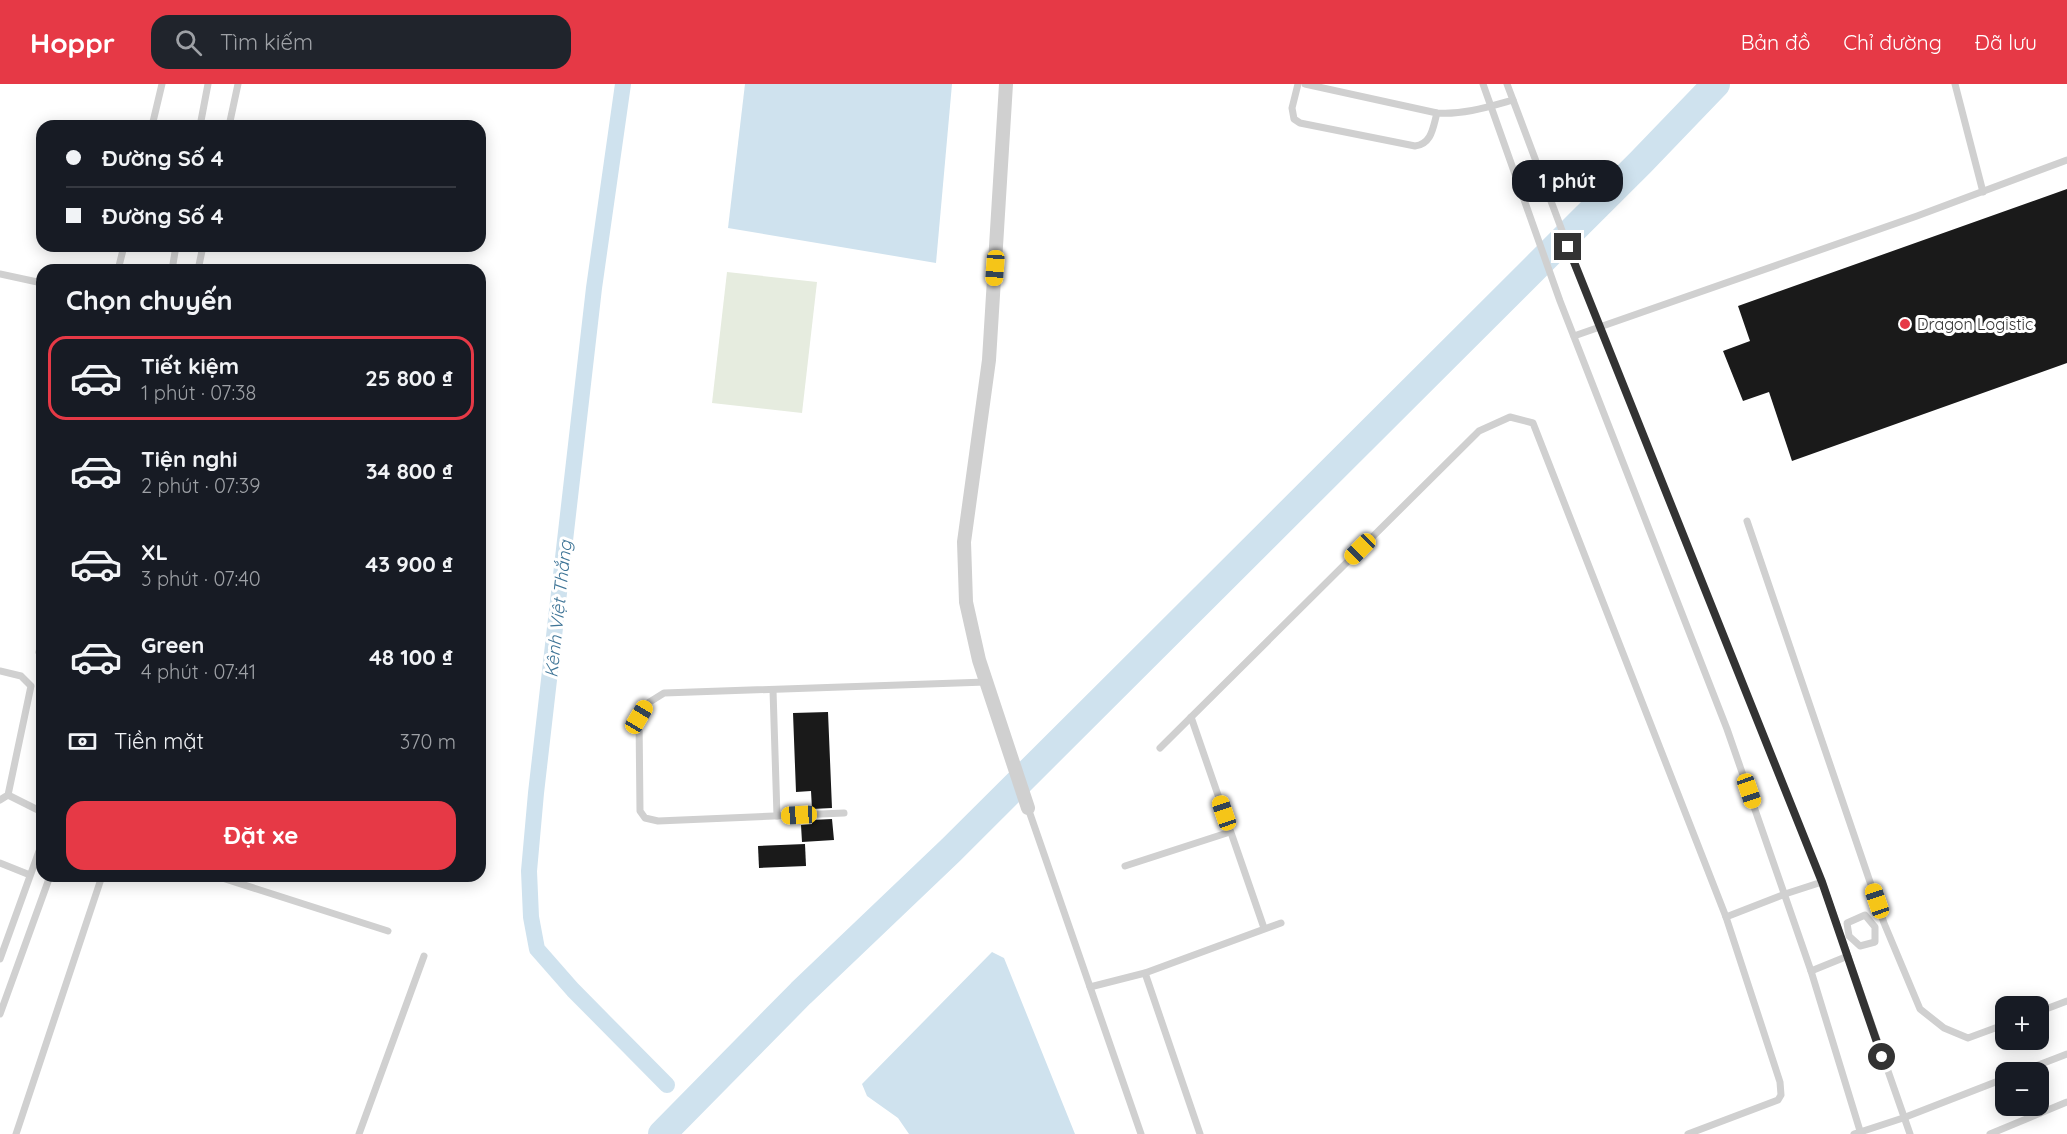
<!DOCTYPE html>
<html lang="vi">
<meta charset="utf-8">
<style>
body{margin:0;font-family:Quicksand,sans-serif;background:#20242c;color:#f1f3f6;height:100vh;display:flex;flex-direction:column;font-size:22px;white-space:nowrap}
*{box-sizing:border-box;margin:0}
p{font-size:20px;color:#9ea1a6}
.icon{flex:none;width:33px;height:33px;fill:none;stroke:currentColor;stroke-width:2;stroke-linecap:round;stroke-linejoin:round}
.map{position:relative;flex:1;overflow:hidden}
.side{position:absolute;left:36px;top:180px;width:450px;height:618px;display:flex;flex-direction:column;background:#171b24;border-radius:18px;box-shadow:0 3px 15px #0003}
.side>*{flex:none}
.banner{position:absolute;left:36px;top:36px;width:450px;height:132px;border-radius:18px;box-shadow:0 3px 15px #0003;display:grid;align-content:center;height:132px;padding:0 30px;background:#171b24}
.tools{position:absolute;left:1995px;top:912px;display:grid;gap:12px}
.tools a{display:grid;place-items:center;width:54px;height:54px;border-radius:12px;background:#171b24;box-shadow:0 3px 15px #0003;font-size:30px}
.end{position:absolute;width:27px;height:27px;margin:-14px;border:8px solid #333;background:#fff;box-shadow:0 0 0 3px #fff}
.from{border-radius:50%}
.bubble{position:absolute;height:42px;border-radius:18px;background:#171b24;box-shadow:0 3px 15px #0003;font-size:20px;font-weight:800;line-height:42px;text-align:center}
.car{position:absolute;width:18px;height:36px;margin:-18px -9px;border-radius:8px;box-shadow:0 0 4px 2px #0007;background:linear-gradient(#f5c518 24%,#345 0 40%,#f5c518 0 76%,#345 0 86%,#f5c518 0)}
.banner b{display:flex;align-items:center;gap:21px;height:57px;font-size:22px}
.banner b+b{border-top:2px solid #363941}
.banner i{width:15px;height:15px;background:#f1f3f6}
ul{padding:0;list-style:none}
li{display:flex;align-items:center;gap:18px;height:84px;margin:0 12px 9px;padding:0 18px;border:3px solid transparent;border-radius:18px}
li div{flex:1}
li b{display:block;font-size:22px}
li em{font-style:normal;font-weight:800}
li.active{border-color:#e63946}
li>.icon{width:54px;height:54px;stroke-width:1.5}
h2{padding:0 30px;font-size:27px;line-height:72px}
.pay{display:flex;align-items:center;gap:15px;height:66px;padding:0 30px;font-size:22px}
.pay p{margin-inline-start:auto}
.button{display:flex;gap:12px;margin-top:auto;padding:12px 30px}
.button a{flex:1;height:69px;border-radius:18px;background:#e63946;color:#fff;font-size:24px;font-weight:800;line-height:69px;text-align:center}
header{display:flex;align-items:center;gap:36px;box-sizing:border-box;height:84px;padding:0 30px;background:#e63946;color:#fff}
header strong{font-size:28px}
nav{display:flex;gap:33px;margin-inline-start:auto;font-size:21px}
.search{width:420px;height:54px;background:#20242c;display:flex;align-items:center;gap:15px;box-sizing:border-box;padding:0 21px;border-radius:18px;color:#9ea1a6;font-size:22px}
.map>svg:first-child{display:block}
.green{fill:#e6ecdf}
.water{fill:#cfe2ee}
.lines{fill:none;stroke-linecap:round;stroke-linejoin:round}
.canal{stroke:#cfe2ee;stroke-width:16}
.river{stroke:#cfe2ee;stroke-width:28}
.building{fill:#1a1a1a}
.lane{stroke:#d0d0d0;stroke-width:7}
.street{stroke:#d0d0d0;stroke-width:14}
.route{stroke:#333;stroke-width:8}
.poi-dot{fill:#e63946;stroke:#fff;stroke-width:2}
.labels{text-anchor:middle;dominant-baseline:central;stroke-width:6;stroke-linejoin:round;paint-order:stroke}
.poi-label{font-size:16px;fill:#333;stroke:#fff;text-anchor:start}
.water-label{font-size:18px;font-style:italic;fill:#3f7597;stroke:#fff}
</style>
<header>
<strong>Hoppr</strong>
<div class="search"><svg class="icon" aria-label="search" viewBox="0 0 24 24"><circle cx="10" cy="10" r="6"/><path d="M15 15l6 6"/></svg>Tìm kiếm</div>
<nav><a>Bản đồ</a><a>Chỉ đường</a><a>Đã lưu</a></nav>
</header>
<div class="map">
<svg width="2067" height="1050" viewBox="0 0 2067 1050">
<rect width="100%" height="100%" fill="#fff"/>
<!-- green -->
<polygon class="green" points="727,188 817,198 802,329 712,319"/>
<!-- water -->
<g class="water">
<polygon points="745,0 952,0 936,179 728,144"/>
<polygon points="992,868 1004,874 1075,1050 909,1050 898,1034 867,1012 862,1000"/>
</g>
<g class="lines">
<!-- canal -->
<polyline class="canal" points="623,0 594,204 536,709 529,787 531,833 537,865 573,906 667,1001"/>
<!-- river -->
<polyline class="river" points="662,1050 801,909 951,766 1641,78 1716,0"/>
</g>
<!-- building -->
<g class="building">
<polygon points="2067,105 2067,279 1792,377 1769,308 1743,317 1723,267 1750,257 1738,222"/>
<polygon points="828,628 832,724 812,725 811,707 796,708 793,629"/>
<polygon points="832,735 834,756 802,758 801,741 812,740 812,736"/>
<polygon points="805,760 806,782 759,784 758,762"/>
</g>
<g class="lines">
<!-- lane -->
<g class="lane">
<path d="M1298,0l-6,24 2,11 6,4 115,23c17,-2 18,-19 22,-33"/>
<path d="M1305,0l132,29c26,2 51,-6 76,-13"/>
<polyline points="1483,0 1560,217 1727,645 1811,887 1861,1050"/>
<polyline points="1507,0 1575,181 1822,798 1910,1050"/>
<polyline points="1955,0 1983,108"/>
<polyline points="152,42 162,0"/>
<polyline points="200,42 208,0"/>
<polyline points="229,42 238,0"/>
<polyline points="118,186 124,162"/>
<polyline points="172,186 176,162"/>
<polyline points="198,186 203,162"/>
<polyline points="0,190 42,199"/>
<polyline points="1574,252 1917,132 2067,76"/>
<polyline points="1747,437 1884,839 1920,925 1944,944 1968,954 2006,940"/>
<polyline points="39,568 42,554"/>
<polyline points="0,587 21,592 31,602 8,711 0,716"/>
<polyline points="773,606 777,732"/>
<polyline points="1191,633 1264,844"/>
<polyline points="1160,664 1479,347 1510,333 1533,339 1726,833 1780,998 1781,1011 1778,1016 1688,1050"/>
<polyline points="8,711 42,728"/>
<polyline points="1028,724 1141,1050"/>
<polyline points="844,729 658,737 645,734 640,727 639,633 648,619 664,609 986,598"/>
<polyline points="0,779 30,791"/>
<polyline points="1125,782 1230,748"/>
<polyline points="216,792 388,847"/>
<polygon points="1865,831 1875,843 1875,858 1860,862 1849,852 1847,839"/>
<polyline points="1726,833 1785,810 1822,798"/>
<polyline points="0,875 42,759"/>
<polyline points="1811,887 1848,872"/>
<polyline points="1145,889 1200,1050"/>
<polyline points="1090,903 1145,889 1281,839"/>
<polyline points="2038,928 2067,917"/>
<polyline points="0,930 50,792"/>
<polyline points="2020,988 2067,970"/>
<polyline points="16,1050 102,792"/>
<polyline points="359,1050 424,872"/>
<polyline points="1854,1050 1903,1034 2006,994"/>
<polyline points="1990,1050 2067,1018"/>
</g>
<!-- street -->
<polyline class="street" points="1006,0 989,276 964,458 966,518 979,576 1028,724"/>
</g>
<g class="lines">
<!-- route -->
<polyline class="route" points="1568,163 1822,798 1882,973"/>
</g>
<!-- markers -->
<circle class="poi-dot" cx="1905" cy="240" r="6"/>
<g class="labels">
<!-- poi labels -->
<g class="poi-label">
<text x="1917" y="240">Dragon Logistic</text>
</g>
<!-- water labels -->
<g class="water-label">
<text transform="translate(558 525) rotate(-84)">Kênh Việt Thắng</text>
</g>
</g>
</svg>
<div class="tools">
<a>+</a>
<a>−</a>
</div>
<i class="end from" style="left:1882px;top:973px"></i>
<i class="end" style="left:1568px;top:163px"></i>
<div class="bubble" style="left:1512px;top:76px;width:111px">1 phút</div>
<i class="car" style="left:995px;top:184px;rotate:184deg"></i>
<i class="car" style="left:1360px;top:465px;rotate:225deg"></i>
<i class="car" style="left:639px;top:633px;rotate:31deg"></i>
<i class="car" style="left:1749px;top:707px;rotate:161deg"></i>
<i class="car" style="left:1224px;top:729px;rotate:341deg"></i>
<i class="car" style="left:799px;top:731px;rotate:267deg"></i>
<i class="car" style="left:1877px;top:817px;rotate:341deg"></i>
<div class="banner">
<b><i class="from"></i>Đường Số 4</b>
<b><i></i>Đường Số 4</b>
</div>
<section class="side">
<h2>Chọn chuyến</h2>
<ul>
<li class="active"><svg class="icon" aria-label="car" viewBox="0 0 24 24"><path d="M5 17H2v-5l4-1 3-4h7l3 4 3 1v5h-3M9 17h6M6 11h13"/><circle cx="7" cy="17" r="2"/><circle cx="17" cy="17" r="2"/></svg><div><b>Tiết kiệm</b><p>1 phút · 07:38</p></div><em>25 800 ₫</em></li>
<li><svg class="icon" aria-label="car" viewBox="0 0 24 24"><path d="M5 17H2v-5l4-1 3-4h7l3 4 3 1v5h-3M9 17h6M6 11h13"/><circle cx="7" cy="17" r="2"/><circle cx="17" cy="17" r="2"/></svg><div><b>Tiện nghi</b><p>2 phút · 07:39</p></div><em>34 800 ₫</em></li>
<li><svg class="icon" aria-label="car" viewBox="0 0 24 24"><path d="M5 17H2v-5l4-1 3-4h7l3 4 3 1v5h-3M9 17h6M6 11h13"/><circle cx="7" cy="17" r="2"/><circle cx="17" cy="17" r="2"/></svg><div><b>XL</b><p>3 phút · 07:40</p></div><em>43 900 ₫</em></li>
<li><svg class="icon" aria-label="car" viewBox="0 0 24 24"><path d="M5 17H2v-5l4-1 3-4h7l3 4 3 1v5h-3M9 17h6M6 11h13"/><circle cx="7" cy="17" r="2"/><circle cx="17" cy="17" r="2"/></svg><div><b>Green</b><p>4 phút · 07:41</p></div><em>48 100 ₫</em></li>
</ul>
<div class="pay"><svg class="icon" aria-label="cash" viewBox="0 0 24 24"><path d="M3 7h18v10H3z"/><circle cx="12" cy="12" r="2"/></svg>Tiền mặt<p>370 m</p></div>
<div class="button"><a>Đặt xe</a></div>
</section>
</div>
